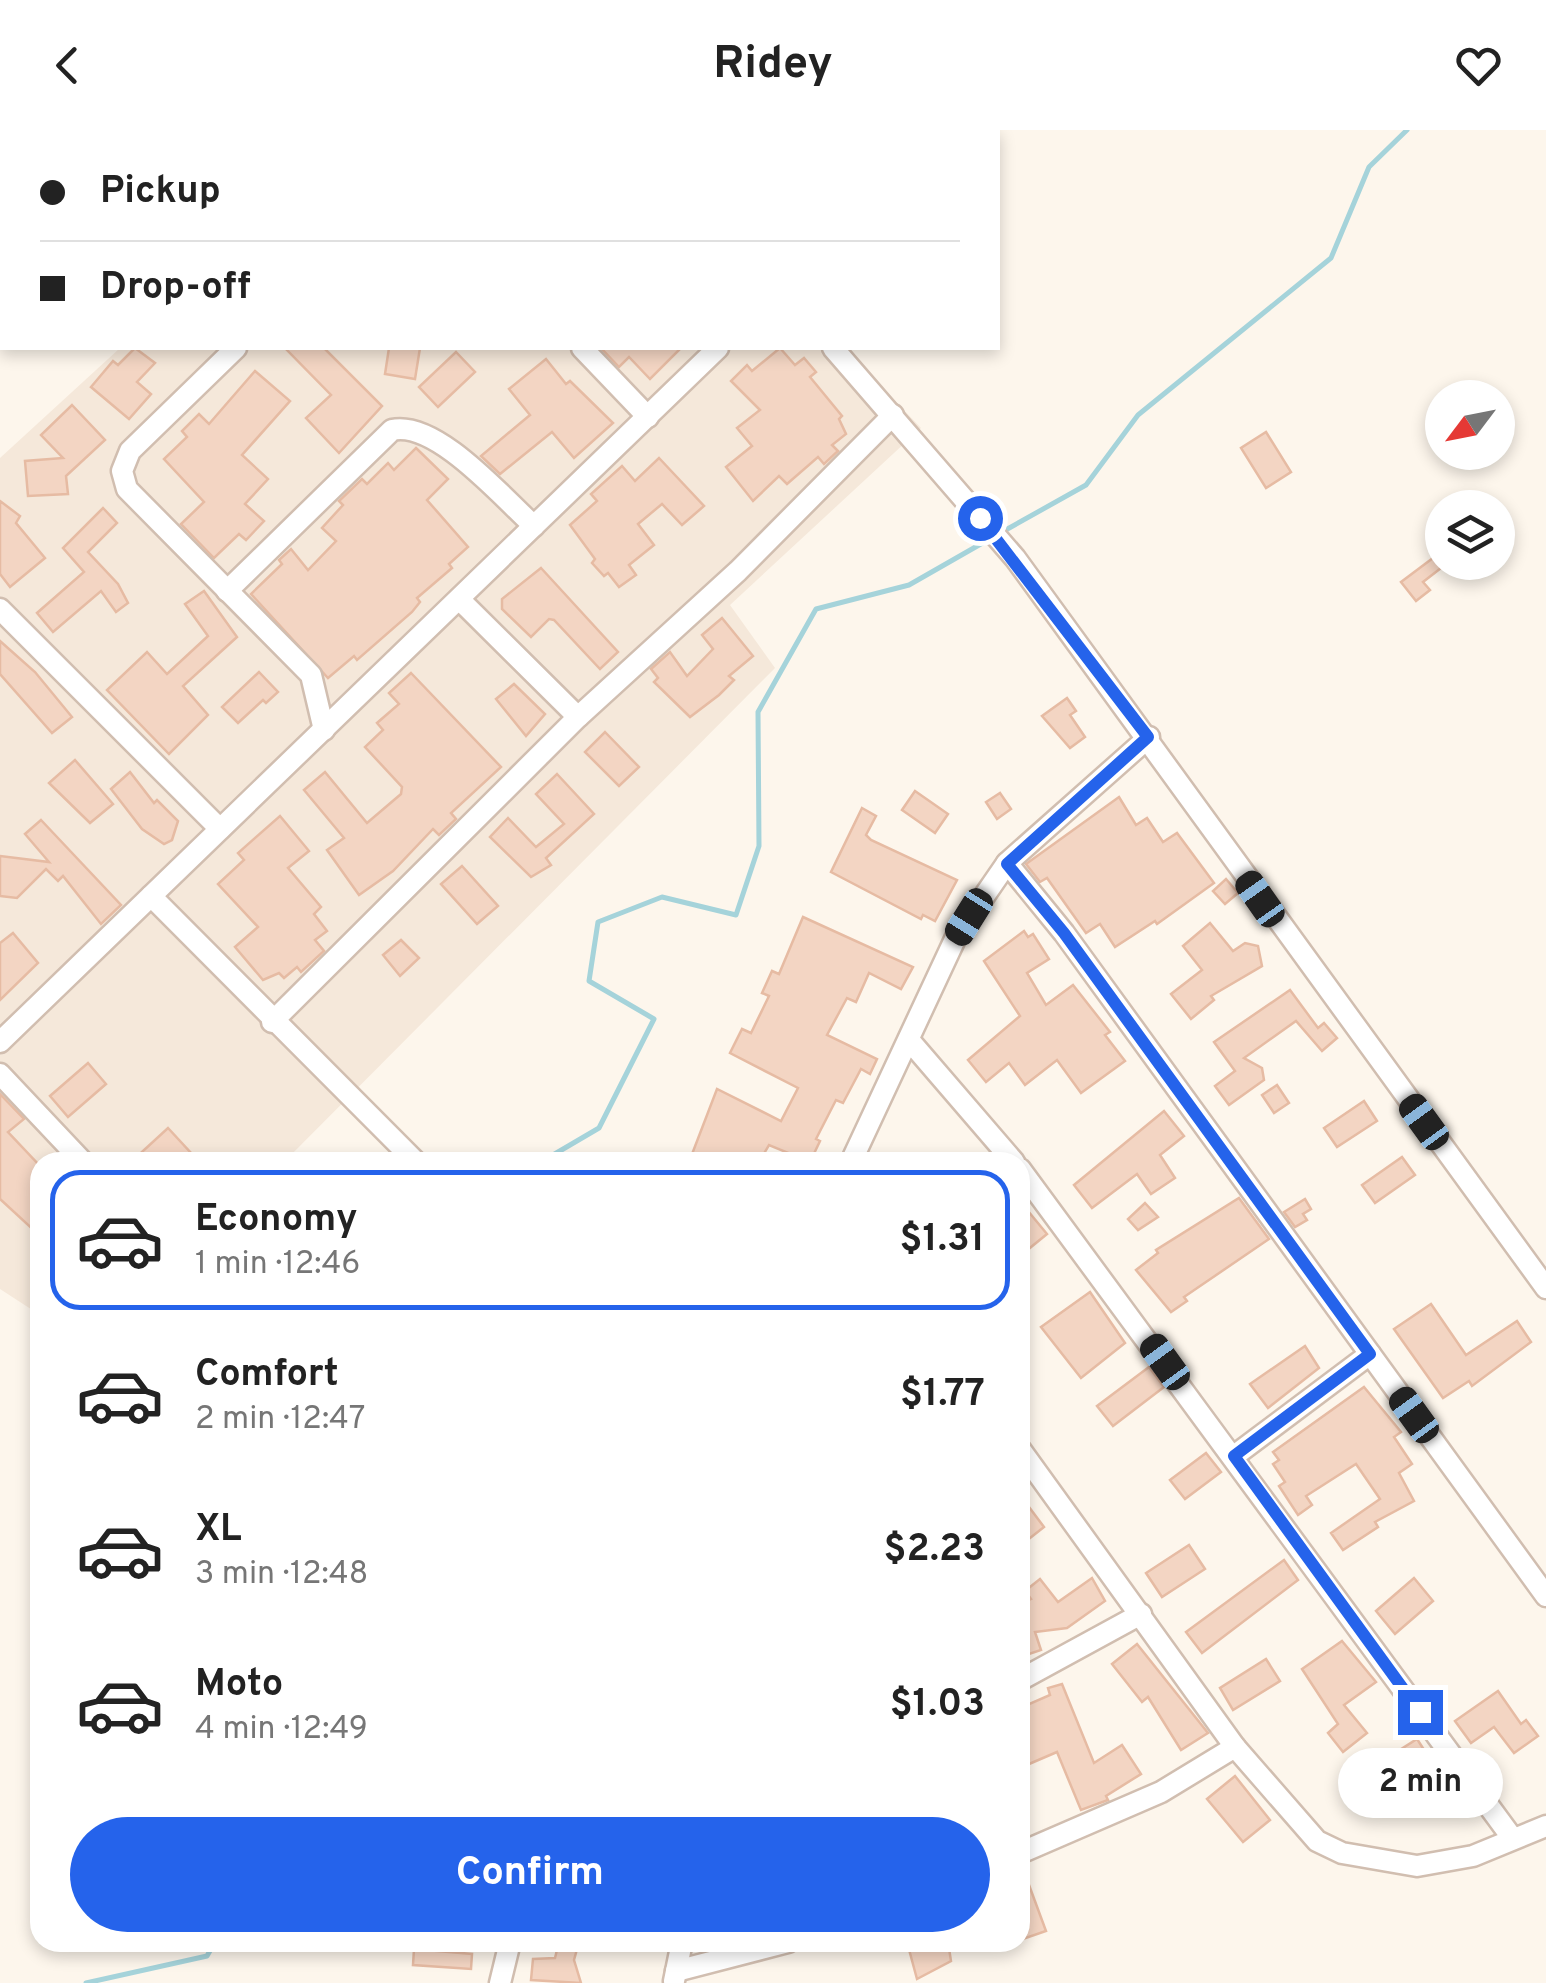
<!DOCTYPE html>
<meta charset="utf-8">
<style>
body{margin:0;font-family:Overpass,sans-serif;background:#f2f2f2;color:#222;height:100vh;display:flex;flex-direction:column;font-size:38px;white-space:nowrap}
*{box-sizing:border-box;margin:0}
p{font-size:32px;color:#767676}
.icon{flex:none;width:55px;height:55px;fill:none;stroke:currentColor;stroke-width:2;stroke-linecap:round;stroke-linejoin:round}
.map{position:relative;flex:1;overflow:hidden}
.details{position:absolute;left:30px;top:1022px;width:1000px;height:800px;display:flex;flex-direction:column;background:#fff;border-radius:30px;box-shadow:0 5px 15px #0003}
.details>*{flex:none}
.guide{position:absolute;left:0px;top:0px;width:1000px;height:220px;box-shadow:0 5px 15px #0003;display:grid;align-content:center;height:220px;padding:0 40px;background:#fff}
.needle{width:65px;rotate:238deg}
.fabs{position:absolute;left:1425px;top:250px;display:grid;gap:20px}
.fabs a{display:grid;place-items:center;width:90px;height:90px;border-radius:50%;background:#fff;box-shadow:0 5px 15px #0003;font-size:50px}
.end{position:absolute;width:45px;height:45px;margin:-22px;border:12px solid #2563eb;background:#fff;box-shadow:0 0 0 5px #fff}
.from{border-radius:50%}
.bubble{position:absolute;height:70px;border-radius:35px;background:#fff;box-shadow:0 5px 15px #0003;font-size:32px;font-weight:700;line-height:70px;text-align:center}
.car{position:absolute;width:30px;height:60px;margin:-30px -15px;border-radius:12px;box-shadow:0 0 8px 2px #0007;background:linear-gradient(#222 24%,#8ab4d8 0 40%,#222 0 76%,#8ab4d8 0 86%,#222 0)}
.guide b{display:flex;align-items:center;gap:35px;height:95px;font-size:38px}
.guide b+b{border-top:2px solid #e0e0e0}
.guide i{width:25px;height:25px;background:#222}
ul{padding:18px 0 0;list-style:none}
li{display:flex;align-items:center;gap:30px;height:140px;margin:0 20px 15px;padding:0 20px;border:5px solid transparent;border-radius:30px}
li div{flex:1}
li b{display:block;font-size:38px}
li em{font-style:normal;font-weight:700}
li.active{border-color:#2563eb}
li>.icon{width:90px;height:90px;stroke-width:1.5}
.button{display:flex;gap:20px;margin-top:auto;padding:20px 40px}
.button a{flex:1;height:115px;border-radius:60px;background:#2563eb;color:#fff;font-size:40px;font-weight:700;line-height:115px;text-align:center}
header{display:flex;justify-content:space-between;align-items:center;height:130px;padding:0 40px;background:#fff;font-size:45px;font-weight:700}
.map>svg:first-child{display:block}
.residential{fill:#f5e8da}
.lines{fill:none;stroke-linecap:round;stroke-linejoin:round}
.stream{stroke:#a5d3da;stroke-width:5}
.building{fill:#f3d5c3;stroke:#e6bba3;stroke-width:2.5}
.minor-casing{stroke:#d1beb0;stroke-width:25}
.minor{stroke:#fff;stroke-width:20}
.route{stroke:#2563eb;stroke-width:12}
</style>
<header><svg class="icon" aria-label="back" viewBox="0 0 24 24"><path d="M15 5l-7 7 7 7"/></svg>Ridey<svg class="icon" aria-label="heart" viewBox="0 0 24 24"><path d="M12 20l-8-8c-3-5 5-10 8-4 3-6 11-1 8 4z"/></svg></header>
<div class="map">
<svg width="1546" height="1853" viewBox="0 0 1546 1853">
<rect width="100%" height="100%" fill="#fdf6ec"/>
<!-- residential -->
<polygon class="residential" points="120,218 845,218 921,298 730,475 775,538 284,1032 40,1032 40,1185 0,1159 0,328"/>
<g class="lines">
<!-- stream -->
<g class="stream">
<polyline points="57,0 58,2"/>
<polyline points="0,56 2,56"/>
<polyline points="1002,402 1086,355 1138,285 1331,128 1369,37 1407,0"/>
<polyline points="541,1032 599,998 654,889 589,851 598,792 662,767 736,785 759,716 758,582 816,479 909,455 993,407"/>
<polyline points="86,1853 207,1826 215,1812"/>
</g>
</g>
<!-- building -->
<g class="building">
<polygon points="135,218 155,233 137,252 151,264 129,289 91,257 113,231 118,235"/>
<polygon points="285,218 324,218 382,276 339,323 306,288 331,265"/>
<polygon points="389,218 420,218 415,249 385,244"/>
<polygon points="601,218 681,218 650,249 629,227 619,237"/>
<polygon points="780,218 795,235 804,228 816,242 810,247 842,286 839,289 846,304 832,315 838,321 824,334 818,327 787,354 779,346 753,371 726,337 752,316 737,298 760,280 731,251 747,235 752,241"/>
<polygon points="456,222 475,242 438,277 419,257"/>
<polygon points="546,229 566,254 570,251 613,293 574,328 552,302 500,344 481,326 530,285 509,259"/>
<polygon points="255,241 290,271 242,325 268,349 245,374 264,391 246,410 239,404 214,428 181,394 204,372 164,329 187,307 182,301 199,284 209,294"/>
<polygon points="72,275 105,310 66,346 68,364 28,366 25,331 63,328 41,305"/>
<polygon points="1266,302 1291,342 1266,358 1241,318"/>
<polygon points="416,318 448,349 427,370 468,417 449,434 452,438 417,468 420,472 412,482 357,530 354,526 328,548 251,464 282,434 279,430 291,419 308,440 336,411 322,398 343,375 339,371 362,349 367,354 388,333 394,340"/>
<polygon points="659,328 704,376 682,395 662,374 638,394 654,415 629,435 636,445 619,457 608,443 604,446 592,433 595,429 570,395 597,371 591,364 622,336 635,351"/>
<polygon points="0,371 20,386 16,393 45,428 10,457 0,444"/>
<polygon points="103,378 117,393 88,422 118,454 128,473 116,482 101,461 53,502 37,483 84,442 63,418"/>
<polygon points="1433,428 1441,438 1423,452 1430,460 1416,471 1401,452"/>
<polygon points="541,438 618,522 600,539 554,490 549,489 531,507 502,479 502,469"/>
<polygon points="204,461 237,507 183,556 208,585 169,624 107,560 147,522 167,544 208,506 185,474"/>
<polygon points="722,488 753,526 729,546 734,550 719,565 690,587 654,552 658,548 651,539 670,522 687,546 713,519 702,505"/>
<polygon points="0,511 35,542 72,587 52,603 0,544"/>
<polygon points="259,542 278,562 266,573 263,570 238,593 222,577"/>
<polygon points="411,543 501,637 451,683 456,689 439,705 433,699 393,741 359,765 327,720 344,708 304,660 325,642 367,693 401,664 402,657 365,617 383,600 377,593 399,574 389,563"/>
<polygon points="514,554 545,584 526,606 496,569"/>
<polygon points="1067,568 1076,581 1070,585 1085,607 1070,618 1042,586"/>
<polygon points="605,602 639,637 619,656 585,622"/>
<polygon points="75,630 113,674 90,693 49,653"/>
<polygon points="130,642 154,673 157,670 178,691 172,710 164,714 142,699 111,659"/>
<polygon points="557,644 594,684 546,728 551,735 531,747 490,707 508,688 536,717 564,694 536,664"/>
<polygon points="915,661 948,684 935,703 902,680"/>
<polygon points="1000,663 1011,679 997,689 986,672"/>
<polygon points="1119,667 1136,695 1147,688 1163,712 1177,703 1214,753 1157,794 1155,791 1115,817 1100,794 1086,803 1047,748 1040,752 1026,734"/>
<polygon points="862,678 876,686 866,705 871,710 957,750 935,791 923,785 921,789 831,742"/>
<polygon points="280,686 309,721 288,738 321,777 314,784 327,801 315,810 324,821 301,842 297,837 284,848 279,843 263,850 235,817 258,797 218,754 244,730 238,723"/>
<polygon points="41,690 121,775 101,794 63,746 58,751 46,739 17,768 0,766 0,726 49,732 25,704"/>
<polygon points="462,736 498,776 477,794 441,754"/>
<polygon points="1226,749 1238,763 1225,774 1213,761"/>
<polygon points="803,787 913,837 901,859 869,843 856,872 847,868 827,905 877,929 870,944 861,939 843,973 836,970 816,1009 820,1011 810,1032 769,1015 759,1032 689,1032 717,959 781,991 798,958 730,923 742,899 751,903 769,866 762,863 772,841 779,844"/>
<polygon points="1210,793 1233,821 1245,813 1258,816 1262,836 1211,866 1214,870 1191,889 1171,864 1202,840 1183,816"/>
<polygon points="1024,801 1028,807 1033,804 1049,829 1027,843 1046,875 1073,855 1110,902 1105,905 1125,931 1081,963 1057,930 1025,955 1009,933 986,952 968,930 1020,886 984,831"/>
<polygon points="13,803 38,833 0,870 0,813"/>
<polygon points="401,810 419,828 400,846 383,825"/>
<polygon points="1290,860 1318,898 1324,893 1337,908 1322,921 1296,891 1244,928 1262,938 1264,950 1229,975 1215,956 1235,941 1214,912"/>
<polygon points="88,933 106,954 68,987 50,966"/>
<polygon points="1277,955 1289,973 1274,983 1262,965"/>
<polygon points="0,964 24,989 8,1002 40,1036 40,1106 0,1069"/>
<polygon points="1364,971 1377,991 1337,1017 1324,998"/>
<polygon points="1164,981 1184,1006 1160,1025 1175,1048 1151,1064 1137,1044 1092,1078 1074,1055"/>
<polygon points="168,998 191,1023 181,1032 131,1032"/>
<polygon points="1402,1027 1415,1045 1375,1073 1362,1055"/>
<polygon points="1239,1068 1269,1109 1184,1167 1187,1171 1171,1182 1136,1140 1158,1123 1156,1120"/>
<polygon points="1305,1069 1311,1079 1303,1084 1307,1090 1295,1097 1284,1082"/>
<polygon points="1145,1073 1158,1087 1138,1100 1128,1089"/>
<polygon points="1028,1081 1047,1104 1020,1126 1020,1088"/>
<polygon points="1090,1162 1125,1213 1081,1248 1041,1197"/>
<polygon points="1431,1174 1466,1225 1517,1191 1531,1212 1472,1256 1469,1251 1443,1268 1394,1199"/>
<polygon points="1305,1216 1319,1238 1268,1278 1250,1254"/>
<polygon points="1149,1237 1164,1257 1113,1296 1097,1276"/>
<polygon points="1364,1257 1401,1302 1394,1307 1412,1334 1399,1343 1414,1371 1375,1392 1378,1397 1343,1420 1331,1403 1380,1369 1356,1334 1306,1366 1312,1375 1298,1385 1279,1356 1285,1352 1273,1334 1279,1330 1273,1322"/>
<polygon points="1206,1323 1221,1342 1185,1369 1170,1350"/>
<polygon points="1020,1365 1044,1397 1020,1416"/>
<polygon points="1189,1415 1205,1439 1162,1467 1146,1443"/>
<polygon points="1284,1430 1298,1450 1202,1523 1186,1502"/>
<polygon points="1092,1448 1105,1471 1067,1498 1035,1502 1041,1520 1020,1527 1020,1467 1024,1472 1031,1469 1025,1461 1040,1449 1058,1472"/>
<polygon points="1414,1448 1433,1471 1395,1504 1376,1481"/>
<polygon points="1342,1511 1376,1552 1344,1575 1367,1603 1343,1622 1328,1603 1338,1594 1302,1539"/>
<polygon points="1137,1514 1208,1603 1181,1620 1148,1567 1142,1572 1112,1534"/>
<polygon points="1266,1529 1280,1551 1233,1580 1220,1558"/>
<polygon points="1062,1554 1094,1633 1122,1615 1141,1644 1106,1666 1108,1670 1081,1680 1057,1622 1029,1634 1020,1614 1020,1578 1050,1565 1048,1558"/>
<polygon points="1498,1561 1521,1594 1526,1590 1538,1606 1514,1623 1494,1597 1471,1613 1455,1591"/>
<polygon points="1417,1609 1432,1632 1388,1660 1373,1637"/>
<polygon points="1235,1646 1270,1690 1243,1712 1207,1669"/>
<polygon points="1022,1736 1046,1801 1020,1810 1020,1737"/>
<polygon points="559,1812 579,1812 574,1830 581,1853 531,1850 533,1829 555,1828"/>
<polygon points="907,1812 948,1812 951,1831 917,1849"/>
<polygon points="414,1819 472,1824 471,1839 413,1835"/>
</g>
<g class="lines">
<defs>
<g id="minor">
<polyline points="619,0 621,2"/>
<polyline points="236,218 130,321 122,341 127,359 311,545 324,600"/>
<polyline points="582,218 648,287"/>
<polyline points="833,218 1015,428 1546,1158"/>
<path d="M227,461l165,-161c44,-10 110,67 142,96"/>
<polyline points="459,469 578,587"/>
<polyline points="0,479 220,699"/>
<polyline points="1149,607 1007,733 1064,803 1546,1466"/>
<polyline points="272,892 578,587 738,441 893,285"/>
<polyline points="909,910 1014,1032"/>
<polyline points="0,912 151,766"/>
<polyline points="0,944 83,1032"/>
<polyline points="416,1032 151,766 718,218"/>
<polyline points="851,1032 956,807 1007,733"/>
<polyline points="1020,1039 1513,1709"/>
<polyline points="1020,1319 1235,1617 1317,1711 1342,1723 1417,1736 1473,1726 1546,1696"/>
<polyline points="1234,1326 1370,1224"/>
<polyline points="1020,1550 1141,1484"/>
<polyline points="1020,1723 1161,1662 1235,1617"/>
<polyline points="676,1841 788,1812"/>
<polyline points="674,1851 682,1812"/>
<polyline points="500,1853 510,1812"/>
</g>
</defs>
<!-- minor casing -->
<use href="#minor" class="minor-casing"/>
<!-- minor -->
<use href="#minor" class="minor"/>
</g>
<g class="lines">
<!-- route -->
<polyline class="route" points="980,388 1148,607 1007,734 1064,803 1370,1224 1234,1326 1420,1582"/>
</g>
</svg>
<div class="fabs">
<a><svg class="needle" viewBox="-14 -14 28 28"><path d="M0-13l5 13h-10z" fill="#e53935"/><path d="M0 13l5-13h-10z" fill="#767676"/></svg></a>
<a><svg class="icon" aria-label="layers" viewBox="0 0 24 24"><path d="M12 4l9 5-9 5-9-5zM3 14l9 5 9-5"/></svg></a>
</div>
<i class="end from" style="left:980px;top:388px"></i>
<i class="end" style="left:1420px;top:1582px"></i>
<div class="bubble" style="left:1338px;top:1618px;width:165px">2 min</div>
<i class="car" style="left:1260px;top:769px;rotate:325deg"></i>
<i class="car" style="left:969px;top:787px;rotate:212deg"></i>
<i class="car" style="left:1424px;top:992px;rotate:324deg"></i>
<i class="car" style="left:1165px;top:1232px;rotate:324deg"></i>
<i class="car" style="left:1414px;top:1285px;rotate:324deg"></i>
<div class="guide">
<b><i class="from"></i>Pickup</b>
<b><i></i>Drop-off</b>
</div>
<section class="details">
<ul>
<li class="active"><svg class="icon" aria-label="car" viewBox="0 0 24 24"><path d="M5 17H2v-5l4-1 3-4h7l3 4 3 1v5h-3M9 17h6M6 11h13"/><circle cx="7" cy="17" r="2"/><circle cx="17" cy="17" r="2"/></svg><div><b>Economy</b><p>1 min · 12:46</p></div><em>$1.31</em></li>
<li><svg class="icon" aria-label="car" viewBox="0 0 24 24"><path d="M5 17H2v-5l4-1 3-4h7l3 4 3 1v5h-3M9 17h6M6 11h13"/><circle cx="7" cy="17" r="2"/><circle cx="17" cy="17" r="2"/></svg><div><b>Comfort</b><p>2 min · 12:47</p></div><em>$1.77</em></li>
<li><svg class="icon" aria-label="car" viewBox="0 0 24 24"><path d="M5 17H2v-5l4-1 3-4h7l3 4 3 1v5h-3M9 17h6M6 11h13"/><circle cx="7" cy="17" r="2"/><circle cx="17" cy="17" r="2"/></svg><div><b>XL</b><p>3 min · 12:48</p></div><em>$2.23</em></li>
<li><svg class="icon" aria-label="car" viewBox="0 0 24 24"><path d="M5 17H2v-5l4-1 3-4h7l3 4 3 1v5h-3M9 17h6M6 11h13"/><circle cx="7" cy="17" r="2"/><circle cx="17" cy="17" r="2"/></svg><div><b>Moto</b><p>4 min · 12:49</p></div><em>$1.03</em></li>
</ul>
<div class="button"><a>Confirm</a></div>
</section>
</div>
